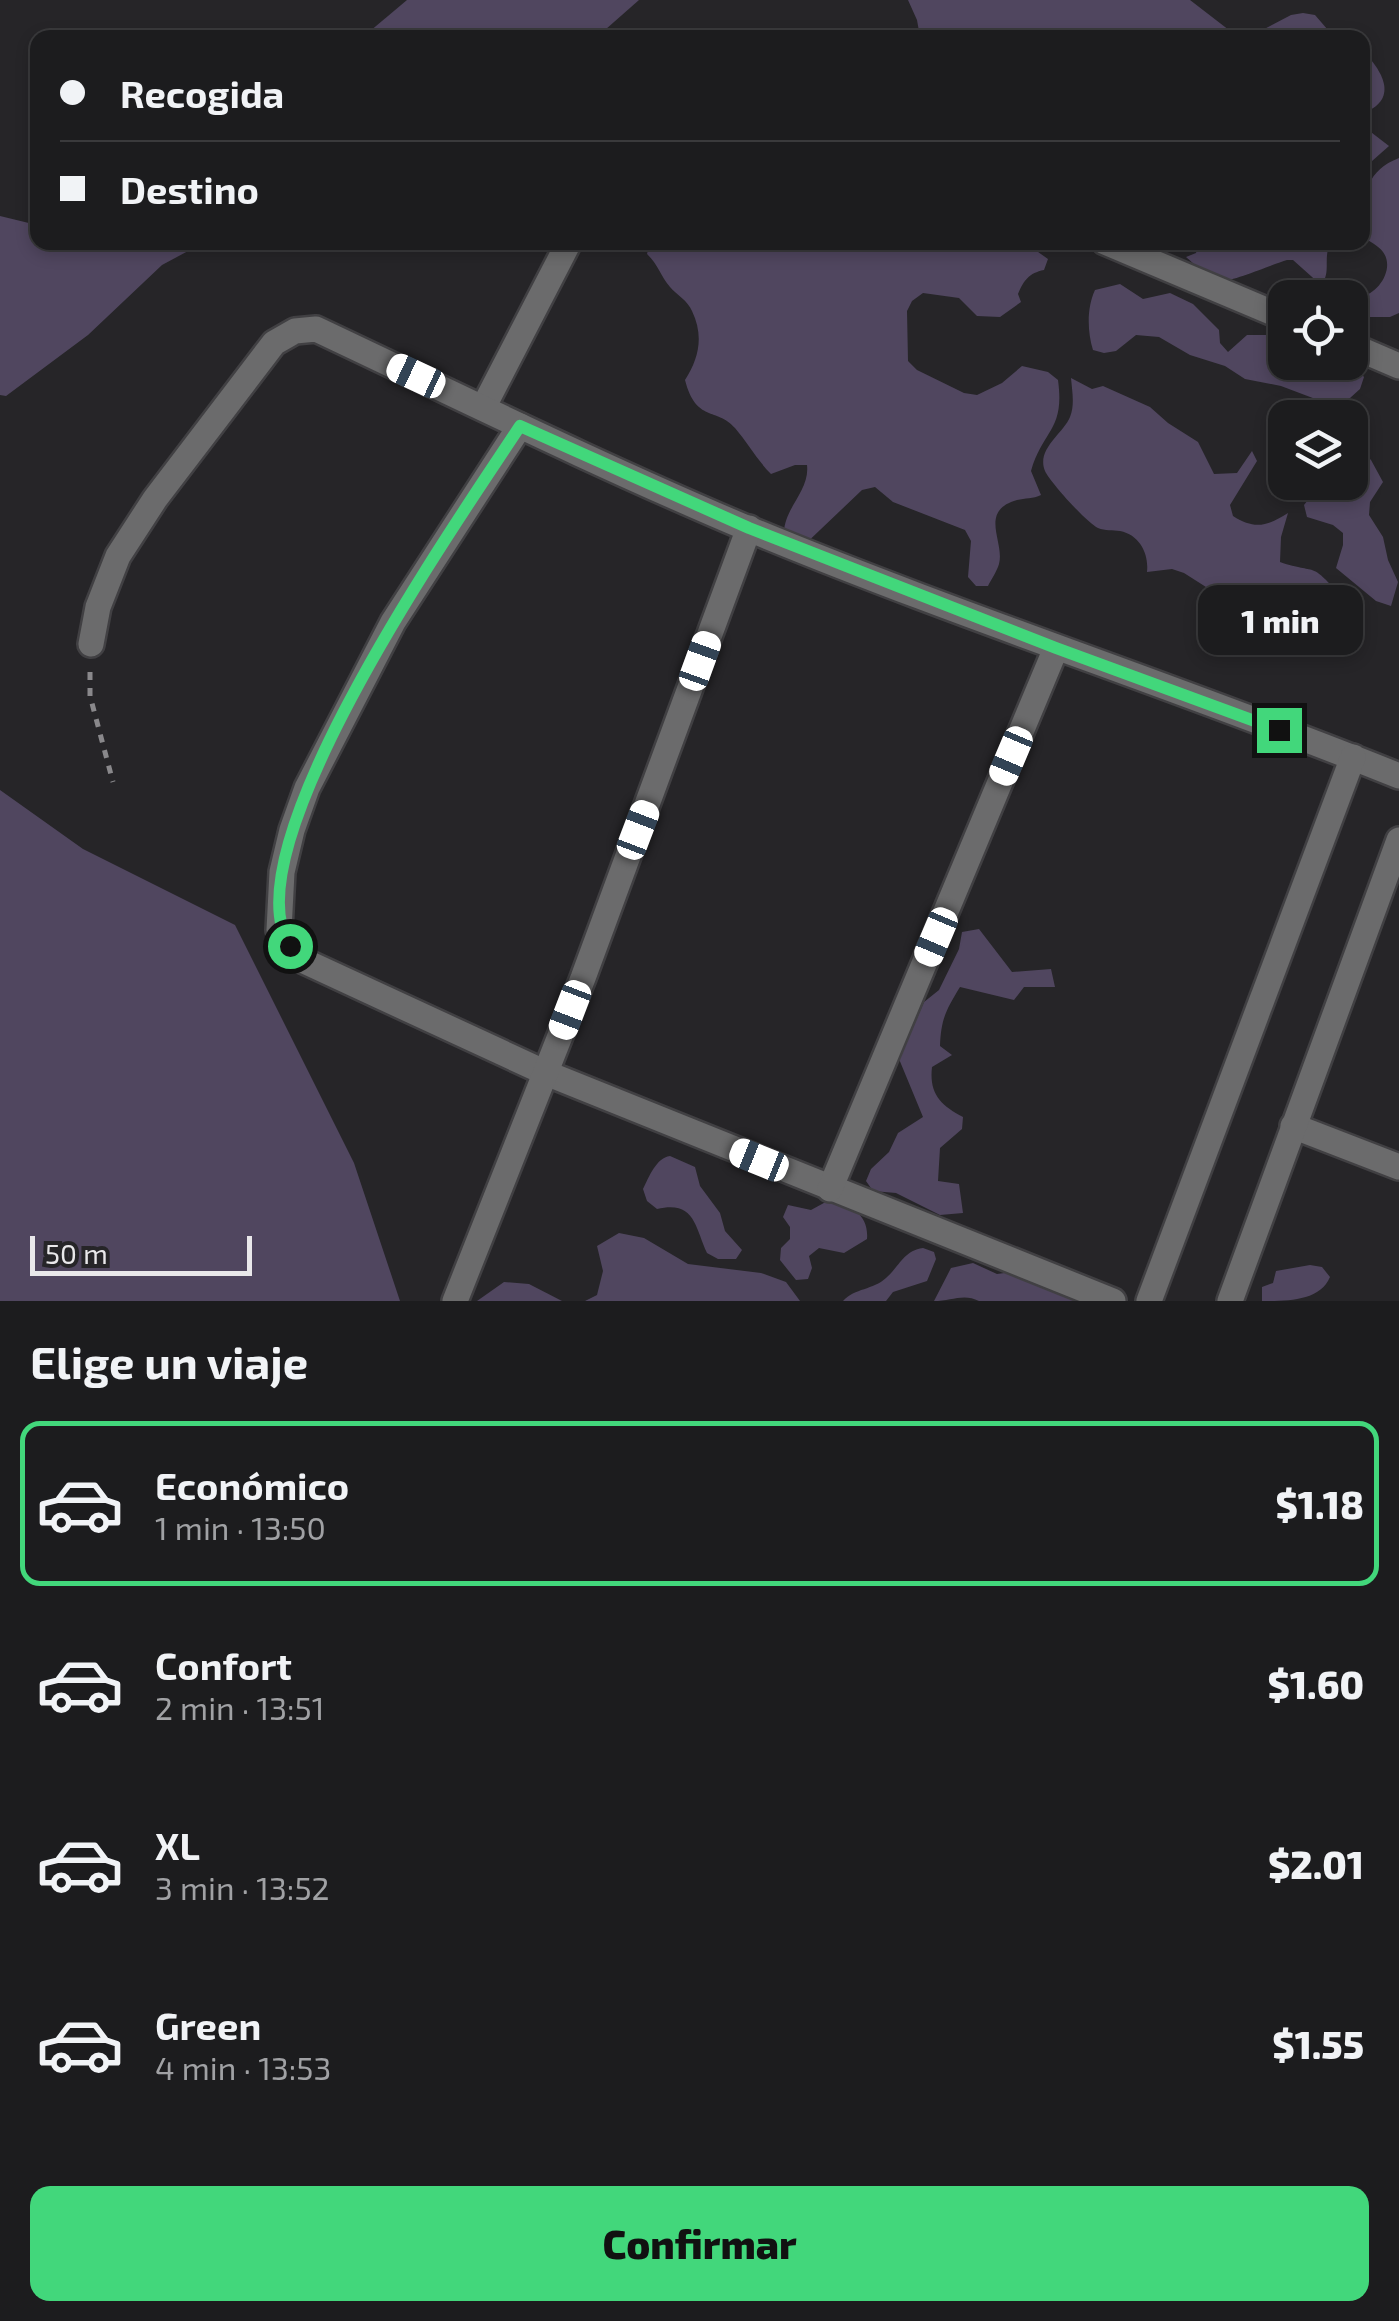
<!DOCTYPE html>
<html lang="es">
<meta charset="utf-8">
<style>
body{margin:0;font-family:"Exo 2",sans-serif;background:#252527;color:#f1f3f6;height:100vh;display:flex;flex-direction:column;font-size:38px;white-space:nowrap}
*{box-sizing:border-box;margin:0}
p{font-size:32px;color:#a0a1a4}
.icon{flex:none;width:55px;height:55px;fill:none;stroke:currentColor;stroke-width:2;stroke-linecap:round;stroke-linejoin:round}
.map{position:relative;height:1301px;overflow:hidden}
.side{display:flex;flex-direction:column;background:#1c1c1e;flex:1}
.side>*{flex:none}
.guide{position:absolute;left:30px;top:30px;width:1340px;height:220px;border-radius:20px;box-shadow:0 5px 15px #0003,0 0 0 2px #3a3a3c;display:grid;align-content:center;height:220px;padding:0 30px;background:#1c1c1e}
.fabs{position:absolute;left:1268px;top:280px;display:grid;gap:20px}
.fabs a{display:grid;place-items:center;width:100px;height:100px;border-radius:20px;background:#1c1c1e;box-shadow:0 5px 15px #0003,0 0 0 2px #3a3a3c;font-size:50px}
.scale{position:absolute;left:30px;bottom:25px;width:222px;box-sizing:border-box;padding-left:10px;border:5px solid #e9e8ea;border-top:0;font-size:28px;line-height:35px;white-space:nowrap;color:#e9e8ea;-webkit-text-stroke:8px #262528;paint-order:stroke}
.end{position:absolute;width:45px;height:45px;margin:-22px;border:12px solid #42d77b;background:#111;box-shadow:0 0 0 5px #111}
.from{border-radius:50%}
.bubble{position:absolute;height:70px;border-radius:20px;background:#1c1c1e;box-shadow:0 5px 15px #0003,0 0 0 2px #3a3a3c;font-size:32px;font-weight:800;line-height:70px;text-align:center}
.car{position:absolute;width:30px;height:60px;margin:-30px -15px;border-radius:12px;box-shadow:0 0 8px 2px #0007;background:linear-gradient(#fff 24%,#345 0 40%,#fff 0 76%,#345 0 86%,#fff 0)}
.guide b{display:flex;align-items:center;gap:35px;height:95px;font-size:38px}
.guide b+b{border-top:2px solid #3a3a3c}
.guide i{width:25px;height:25px;background:#f1f3f6}
ul{padding:0;list-style:none}
li{display:flex;align-items:center;gap:30px;height:165px;margin:0 20px 15px;padding:0 10px;border:5px solid transparent;border-radius:20px}
li div{flex:1}
li b{display:block;font-size:38px}
li em{font-style:normal;font-weight:800}
li.current{border-color:#42d77b}
li>.icon{width:90px;height:90px;stroke-width:1.5}
h2{padding:0 30px;font-size:45px;line-height:120px}
.button{display:flex;gap:20px;margin-top:auto;padding:20px 30px}
.button a{flex:1;height:115px;border-radius:20px;background:#42d77b;color:#111;font-size:40px;font-weight:800;line-height:115px;text-align:center}
.map>svg:first-child{display:block}
.green{fill:#50465f}
.lines{fill:none;stroke-linecap:round;stroke-linejoin:round}
.minor-casing{stroke:#414043;stroke-width:30}
.path{stroke:#89888b;stroke-width:5;stroke-dasharray:8 8;stroke-linecap:butt}
.minor{stroke:#6b6b6c;stroke-width:25}
.route{stroke:#42d77b;stroke-width:12}
</style>
<div class="map">
<svg width="1399" height="1301" viewBox="0 0 1399 1301">
<rect width="100%" height="100%" fill="#262528"/>
<!-- green -->
<g class="green">
<polygon points="407,0 639,0 597,37 363,37"/>
<polygon points="908,0 1190,0 1238,37 1249,37 1291,15 1303,13 1315,15 1334,37 1091,38 1072,28 1051,37 920,37 917,20"/>
<path d="M1362,50c18,18 37,46 6,61l-5,-4z"/>
<polygon points="1363,126 1389,146 1363,169 1362,169"/>
<path d="M1399,158v155l-9,4h-40v-19l-31,-1c14,-3 28,3 41,0 19,-3 35,-29 23,-45 -4,-6 -14,-11 -20,-15 -1,-34 -1,-65 36,-79z"/>
<polygon points="0,216 37,225 38,242 203,243 162,265 88,335 6,396 0,395"/>
<path d="M650,242l32,1 16,3 7,-4h274l6,9 9,-8 30,-1 24,17 -4,11c-15,3 -20,10 -26,24l3,8 -21,15 -23,-1 -18,-18 -36,-5 -11,8 -5,10 1,50 9,9 47,23 13,2 25,-12 20,-17 26,6 10,8c7,51 -15,49 -27,91l10,24c-8,4 -16,3 -24,5 -39,11 -12,42 -18,64 -2,7 -8,16 -11,22h-12l-8,-9 3,-36 -6,-11 -72,-28 -18,-15 -13,3 -63,60 -15,-18c1,-25 26,-42 23,-67h-12l-24,9c-14,-14 -23,-31 -36,-46 -18,-21 -39,-5 -50,-48 14,-22 19,-44 7,-69 -4,-10 -15,-16 -22,-24 -9,-10 -12,-23 -23,-33z"/>
<path d="M1199,243h132c-9,14 1,29 -10,42l-28,-25h-6c-14,4 -59,24 -69,21 -11,-2 -23,-17 -32,-24l10,-4z"/>
<path d="M1120,284l23,15 27,-6 23,11 26,26 1,13 8,9 19,-17h38v27l65,-1 14,16 -4,12 -10,9 -24,5 -45,-17 -36,-7 -20,-13 -35,-11 -31,-18 -23,-2 -20,16 -12,2 -11,-3c-6,-19 -6,-43 2,-60z"/>
<path d="M1071,378l21,11 11,-3 47,21 18,16 30,19 16,32 23,-1 15,-22 5,10 -27,44 3,11c22,14 34,10 55,-3l-7,24 -1,25c38,13 29,-2 60,33l-8,36 -14,2 -25,-44 -12,-4 -31,23 -12,23h-13l-2,-25 -6,-12 -33,-21 -12,-4 -25,3c2,-18 -7,-37 -27,-41 -7,-1 -15,0 -22,-3 -11,-5 -48,-46 -53,-57 -9,-22 18,-37 25,-54 5,-12 2,-27 1,-39z"/>
<polygon points="1354,444 1371,460 1383,482 1370,502 1369,515 1383,537 1388,560 1398,582 1391,606 1376,601 1336,568 1343,545 1343,533 1333,525 1307,517 1304,505 1312,495 1323,492 1327,483 1350,482 1350,448"/>
<polygon points="0,790 83,849 235,925 354,1163 400,1301 0,1301"/>
<path d="M979,929l33,43 39,-3 4,18h-31l-10,13 -54,-13c-14,23 -19,32 -20,59l12,9 -20,12c-3,26 8,38 31,50l-1,12 -22,19 -2,33 21,3 4,29 -23,2 -44,-22 -23,-2 -7,-10 5,-12 18,-17 9,-19 25,-16 -24,-58 25,-57 15,-12 20,-41 3,-17z"/>
<path d="M670,1156l25,11 5,19 20,27 5,18 17,19 -6,9h-18l-11,-6c-12,-26 -12,-53 -50,-44l-10,-8 -4,-12c6,-12 13,-31 27,-33z"/>
<path d="M833,1198c19,9 36,17 34,41l-23,14 -25,-5 -10,8 3,12 -4,11 -12,1 -16,-20 1,-12 9,-9v-12l-7,-10 5,-12 23,5z"/>
<polygon points="619,1233 644,1238 688,1264 761,1273 786,1282 800,1301 585,1301 597,1295 603,1271 597,1246"/>
<path d="M923,1248l11,4 2,7 -9,22 -34,11 -7,9h-43c12,-13 30,-11 43,-23 14,-12 17,-27 37,-30z"/>
<path d="M973,1263l24,11 15,-2 40,18 58,11h-131c-15,-8 -28,0 -45,0l17,-33z"/>
<path d="M1310,1265l12,2 8,10c-10,24 -42,24 -68,24v-14l11,-4 3,-12z"/>
<polygon points="504,1282 529,1284 562,1301 477,1301"/>
</g>
<g class="lines">
<defs>
<g id="minor">
<polyline points="1105,242 1285,318"/>
<polyline points="1350,345 1399,366"/>
<polyline points="483,408 569,242"/>
<polyline points="520,426 393,622 307,788 292,830 282,872 279,930 304,961 546,1073 1113,1301"/>
<path d="M91,644l7,-37 20,-51 37,-57 119,-156 21,-12 21,-2c144,68 286,138 433,200 214,89 435,160 650,247"/>
<polyline points="1293,1126 1399,1167"/>
<polyline points="830,1189 1056,648"/>
<polyline points="455,1301 583,978 749,528"/>
<polyline points="1149,1301 1353,757"/>
<polyline points="1230,1301 1399,840"/>
</g>
</defs>
<!-- minor casing -->
<use href="#minor" class="minor-casing"/>
<!-- path -->
<polyline class="path" points="90,672 90,696 113,782"/>
<!-- minor -->
<use href="#minor" class="minor"/>
</g>
<g class="lines">
<!-- route -->
<path class="route" d="M290,946c-64,-97 172,-431 230,-520l229,102 307,120 223,82"/>
</g>
</svg>
<div class="fabs">
<a><svg class="icon" aria-label="locate" viewBox="0 0 24 24"><circle cx="12" cy="12" r="6"/><path d="M12 2v4M12 18v4M2 12h4M18 12h4"/></svg></a>
<a><svg class="icon" aria-label="layers" viewBox="0 0 24 24"><path d="M12 4l9 5-9 5-9-5zM3 14l9 5 9-5"/></svg></a>
</div>
<div class="scale">50 m</div>
<i class="end from" style="left:290px;top:946px"></i>
<i class="end" style="left:1279px;top:730px"></i>
<div class="bubble" style="left:1198px;top:585px;width:165px">1 min</div>
<i class="car" style="left:416px;top:376px;rotate:295deg"></i>
<i class="car" style="left:700px;top:661px;rotate:20deg"></i>
<i class="car" style="left:1011px;top:756px;rotate:203deg"></i>
<i class="car" style="left:638px;top:830px;rotate:21deg"></i>
<i class="car" style="left:936px;top:937px;rotate:203deg"></i>
<i class="car" style="left:570px;top:1010px;rotate:201deg"></i>
<i class="car" style="left:759px;top:1160px;rotate:292deg"></i>
<div class="guide">
<b><i class="from"></i>Recogida</b>
<b><i></i>Destino</b>
</div>
</div>
<section class="side">
<h2>Elige un viaje</h2>
<ul>
<li class="current"><svg class="icon" aria-label="car" viewBox="0 0 24 24"><path d="M5 17H2v-5l4-1 3-4h7l3 4 3 1v5h-3M9 17h6M6 11h13"/><circle cx="7" cy="17" r="2"/><circle cx="17" cy="17" r="2"/></svg><div><b>Económico</b><p>1 min · 13:50</p></div><em>$1.18</em></li>
<li><svg class="icon" aria-label="car" viewBox="0 0 24 24"><path d="M5 17H2v-5l4-1 3-4h7l3 4 3 1v5h-3M9 17h6M6 11h13"/><circle cx="7" cy="17" r="2"/><circle cx="17" cy="17" r="2"/></svg><div><b>Confort</b><p>2 min · 13:51</p></div><em>$1.60</em></li>
<li><svg class="icon" aria-label="car" viewBox="0 0 24 24"><path d="M5 17H2v-5l4-1 3-4h7l3 4 3 1v5h-3M9 17h6M6 11h13"/><circle cx="7" cy="17" r="2"/><circle cx="17" cy="17" r="2"/></svg><div><b>XL</b><p>3 min · 13:52</p></div><em>$2.01</em></li>
<li><svg class="icon" aria-label="car" viewBox="0 0 24 24"><path d="M5 17H2v-5l4-1 3-4h7l3 4 3 1v5h-3M9 17h6M6 11h13"/><circle cx="7" cy="17" r="2"/><circle cx="17" cy="17" r="2"/></svg><div><b>Green</b><p>4 min · 13:53</p></div><em>$1.55</em></li>
</ul>
<div class="button"><a>Confirmar</a></div>
</section>
